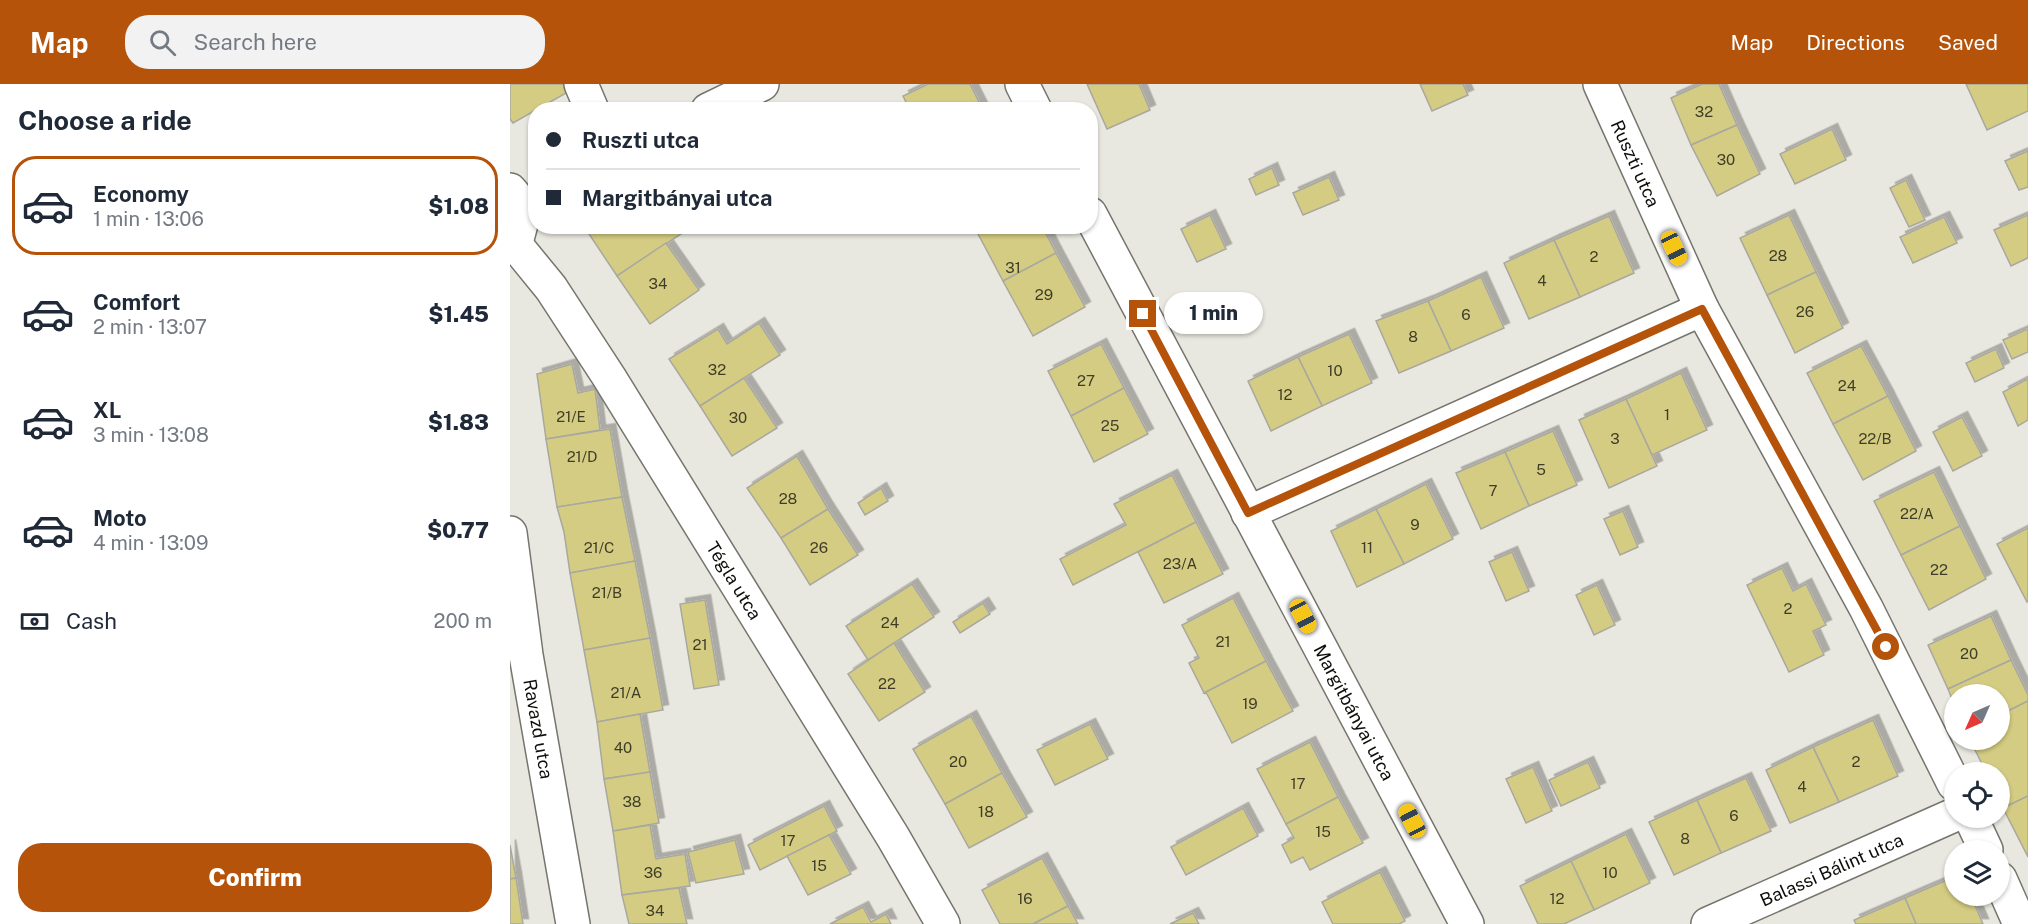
<!DOCTYPE html>
<meta charset="utf-8">
<style>
body{margin:0;font-family:"Public Sans",sans-serif;background:#f2f2f3;color:#1f2937;height:100vh;display:flex;flex-direction:column;font-size:22px;white-space:nowrap}
*{box-sizing:border-box;margin:0}
p{font-size:20px;color:#747a83}
.icon{flex:none;width:33px;height:33px;fill:none;stroke:currentColor;stroke-width:2;stroke-linecap:round;stroke-linejoin:round}
.map{position:relative;flex:1;overflow:hidden}
.panel{display:flex;flex-direction:column;background:#fff;width:510px}
.panel>*{flex:none}
.top-card{position:absolute;left:18px;top:18px;width:570px;height:132px;border-radius:24px;box-shadow:0 2px 4px #0004;display:grid;align-content:center;height:132px;padding:0 18px;background:#fff}
.needle{width:39px;rotate:225deg}
.tools{position:absolute;left:1434px;top:600px;display:grid;gap:12px}
.tools a{display:grid;place-items:center;width:66px;height:66px;border-radius:50%;background:#fff;box-shadow:0 2px 4px #0004;font-size:30px}
.end{position:absolute;width:27px;height:27px;margin:-14px;border:8px solid #b45309;background:#fff;box-shadow:0 0 0 3px #fff}
.from{border-radius:50%}
.bubble{position:absolute;height:42px;border-radius:21px;background:#fff;box-shadow:0 2px 4px #0004;font-size:20px;font-weight:800;line-height:42px;text-align:center}
.car{position:absolute;width:18px;height:36px;margin:-18px -9px;border-radius:8px;box-shadow:0 0 4px 2px #0007;background:linear-gradient(#f5c518 24%,#345 0 40%,#f5c518 0 76%,#345 0 86%,#f5c518 0)}
.top-card b{display:flex;align-items:center;gap:21px;height:57px;font-size:22px}
.top-card b+b{border-top:2px solid #e0e1e3}
.top-card i{width:15px;height:15px;background:#1f2937}
ul{padding:0;list-style:none}
li{display:flex;align-items:center;gap:18px;height:99px;margin:0 12px 9px;padding:0 6px;border:3px solid transparent;border-radius:24px}
li div{flex:1}
li b{display:block;font-size:22px}
li em{font-style:normal;font-weight:800}
li.selected{border-color:#b45309}
li>.icon{width:54px;height:54px;stroke-width:1.5}
h2{padding:0 18px;font-size:27px;line-height:72px}
.pay{display:flex;align-items:center;gap:15px;height:66px;padding:0 18px;font-size:22px}
.pay p{margin-inline-start:auto}
.button{display:flex;gap:12px;margin-top:auto;padding:12px 18px}
.button a{flex:1;height:69px;border-radius:24px;background:#b45309;color:#fff;font-size:24px;font-weight:800;line-height:69px;text-align:center}
header{display:flex;align-items:center;gap:36px;box-sizing:border-box;height:84px;padding:0 30px;background:#b45309;color:#fff}
header strong{font-size:28px}
nav{display:flex;gap:33px;margin-inline-start:auto;font-size:21px}
.search{width:420px;height:54px;background:#f2f2f3;display:flex;align-items:center;gap:15px;box-sizing:border-box;padding:0 21px;border-radius:24px;color:#747a83;font-size:22px}
main{display:flex;flex:1;min-height:0}
.map>svg:first-child{display:block}
.building{fill:#d4cc82;stroke:#a8a8a0;stroke-width:1.5;filter:url(#shadow)}
.lines{fill:none;stroke-linecap:round;stroke-linejoin:round}
.minor-casing{stroke:#75756d;stroke-width:36}
.minor{stroke:#fff;stroke-width:33}
.route{stroke:#b45309;stroke-width:8}
.labels{text-anchor:middle;dominant-baseline:central;stroke-width:5;stroke-linejoin:round;paint-order:stroke}
.number-label{font-size:15px;fill:#3f3d28}
.street-label{font-size:18px;fill:#0d0d0a;stroke:#f6f5ed}
</style>
<header>
<strong>Map</strong>
<div class="search"><svg class="icon" aria-label="search" viewBox="0 0 24 24"><circle cx="10" cy="10" r="6"/><path d="M15 15l6 6"/></svg>Search here</div>
<nav><a>Map</a><a>Directions</a><a>Saved</a></nav>
</header>
<main>
<section class="panel">
<h2>Choose a ride</h2>
<ul>
<li class="selected"><svg class="icon" aria-label="car" viewBox="0 0 24 24"><path d="M5 17H2v-5l4-1 3-4h7l3 4 3 1v5h-3M9 17h6M6 11h13"/><circle cx="7" cy="17" r="2"/><circle cx="17" cy="17" r="2"/></svg><div><b>Economy</b><p>1 min · 13:06</p></div><em>$1.08</em></li>
<li><svg class="icon" aria-label="car" viewBox="0 0 24 24"><path d="M5 17H2v-5l4-1 3-4h7l3 4 3 1v5h-3M9 17h6M6 11h13"/><circle cx="7" cy="17" r="2"/><circle cx="17" cy="17" r="2"/></svg><div><b>Comfort</b><p>2 min · 13:07</p></div><em>$1.45</em></li>
<li><svg class="icon" aria-label="car" viewBox="0 0 24 24"><path d="M5 17H2v-5l4-1 3-4h7l3 4 3 1v5h-3M9 17h6M6 11h13"/><circle cx="7" cy="17" r="2"/><circle cx="17" cy="17" r="2"/></svg><div><b>XL</b><p>3 min · 13:08</p></div><em>$1.83</em></li>
<li><svg class="icon" aria-label="car" viewBox="0 0 24 24"><path d="M5 17H2v-5l4-1 3-4h7l3 4 3 1v5h-3M9 17h6M6 11h13"/><circle cx="7" cy="17" r="2"/><circle cx="17" cy="17" r="2"/></svg><div><b>Moto</b><p>4 min · 13:09</p></div><em>$0.77</em></li>
</ul>
<div class="pay"><svg class="icon" aria-label="cash" viewBox="0 0 24 24"><path d="M3 7h18v10H3z"/><circle cx="12" cy="12" r="2"/></svg>Cash<p>200 m</p></div>
<div class="button"><a>Confirm</a></div>
</section>
<div class="map">
<svg width="1518" height="840" viewBox="0 0 1518 840">
<defs>
<filter id="shadow"><feDropShadow dx="5.5" dy="-5.5" stdDeviation="0" flood-color="#0004"/></filter>
</defs>
<rect width="100%" height="100%" fill="#e9e8e0"/>
<!-- building -->
<g class="building">
<polygon points="0,0 54,0 58,8 3,39 0,35"/>
<polygon points="418,0 460,0 473,26 400,26 393,12"/>
<polygon points="577,0 629,0 640,26 597,45"/>
<polygon points="910,0 953,0 958,11 922,27"/>
<polygon points="1192,0 1209,0 1227,41 1181,61 1161,14"/>
<polygon points="1456,0 1518,0 1518,27 1477,46"/>
<polygon points="1227,41 1250,90 1207,112 1181,61"/>
<polygon points="1322,45 1336,76 1285,100 1270,70"/>
<polygon points="1518,67 1518,103 1509,106 1495,77"/>
<polygon points="762,84 769,101 746,111 739,95"/>
<polygon points="819,93 829,116 793,131 783,109"/>
<polygon points="1396,96 1415,136 1399,143 1380,104"/>
<polygon points="700,131 716,165 687,178 671,145"/>
<polygon points="1279,131 1306,188 1257,211 1230,154"/>
<polygon points="1518,131 1518,174 1501,182 1484,146"/>
<polygon points="1099,132 1124,189 1070,213 1044,156"/>
<polygon points="1434,133 1447,159 1403,179 1390,153"/>
<polygon points="90,142 180,142 180,144 107,192 79,150"/>
<polygon points="478,142 532,142 546,169 493,197 467,148"/>
<polygon points="1044,156 1070,213 1019,235 994,179"/>
<polygon points="156,159 189,206 140,240 107,192"/>
<polygon points="546,169 575,223 523,252 493,197"/>
<polygon points="1306,188 1333,244 1285,269 1257,211"/>
<polygon points="971,193 994,244 941,267 918,217"/>
<polygon points="918,217 941,267 889,289 866,237"/>
<polygon points="249,239 270,271 190,322 159,275 208,245 217,260"/>
<polygon points="1518,245 1518,268 1502,275 1493,256"/>
<polygon points="839,250 862,299 812,322 788,273"/>
<polygon points="591,260 614,304 561,332 538,287"/>
<polygon points="1351,262 1378,312 1323,340 1297,289"/>
<polygon points="1486,265 1494,284 1465,298 1456,279"/>
<polygon points="788,273 812,322 761,347 738,297"/>
<polygon points="62,280 68,309 85,305 90,346 36,355 27,290"/>
<polygon points="1171,289 1197,346 1142,371 1116,315"/>
<polygon points="234,294 267,344 222,372 190,322"/>
<polygon points="1518,295 1518,336 1508,342 1493,308"/>
<polygon points="614,304 638,350 584,378 561,332"/>
<polygon points="1378,312 1406,367 1353,396 1323,340"/>
<polygon points="1116,315 1147,382 1099,404 1069,336"/>
<polygon points="1452,333 1472,372 1443,387 1423,348"/>
<polygon points="100,345 112,413 47,423 36,355"/>
<polygon points="1043,347 1067,401 1019,422 995,368"/>
<polygon points="995,368 1019,422 971,445 946,389"/>
<polygon points="287,372 318,425 271,454 237,404"/>
<polygon points="1424,388 1450,442 1391,471 1364,417"/>
<polygon points="662,391 686,438 563,501 550,475 616,441 604,420"/>
<polygon points="916,400 943,455 894,480 866,425"/>
<polygon points="371,404 378,417 355,431 348,419"/>
<polygon points="112,413 125,477 60,489 54,448 47,423"/>
<polygon points="318,425 348,471 300,501 271,454"/>
<polygon points="866,425 894,480 847,503 821,447"/>
<polygon points="1113,427 1128,463 1110,471 1094,435"/>
<polygon points="686,438 713,490 654,519 628,468"/>
<polygon points="1450,442 1476,495 1419,526 1391,471"/>
<polygon points="1518,444 1518,517 1517,518 1487,460"/>
<polygon points="1002,468 1019,507 996,517 979,478"/>
<polygon points="125,477 140,554 74,566 60,489"/>
<polygon points="1272,484 1283,507 1296,500 1316,541 1303,547 1314,571 1279,588 1237,501"/>
<polygon points="402,500 424,533 358,576 336,542"/>
<polygon points="1087,501 1105,541 1084,551 1066,511"/>
<polygon points="723,514 756,577 694,609 679,579 689,574 672,541"/>
<polygon points="195,516 209,601 184,605 170,520"/>
<polygon points="473,519 480,530 450,549 443,538"/>
<polygon points="1481,532 1501,576 1438,605 1418,561"/>
<polygon points="140,554 153,626 87,638 74,566"/>
<polygon points="384,559 415,608 369,637 338,590"/>
<polygon points="1501,576 1518,611 1518,617 1490,631 1490,610 1444,610 1444,620 1438,605"/>
<polygon points="756,577 783,627 722,659 697,610 694,609"/>
<polygon points="1518,617 1518,712 1493,724 1490,717 1490,688 1476,688 1460,656 1490,656 1490,631"/>
<polygon points="130,630 140,688 94,695 87,638"/>
<polygon points="461,632 492,689 435,720 403,665"/>
<polygon points="1363,636 1388,692 1329,718 1303,663"/>
<polygon points="580,640 598,675 545,701 527,666"/>
<polygon points="800,658 828,713 776,740 747,685"/>
<polygon points="1303,663 1329,718 1280,739 1256,686"/>
<polygon points="1078,678 1090,704 1051,722 1039,696"/>
<polygon points="1023,683 1042,727 1016,739 996,695"/>
<polygon points="140,688 149,739 103,747 94,695"/>
<polygon points="492,689 517,733 459,764 435,720"/>
<polygon points="1236,694 1261,747 1211,769 1187,716"/>
<polygon points="1518,712 1518,773 1493,724"/>
<polygon points="828,713 853,759 800,786 793,773 781,779 772,761 784,754 776,740"/>
<polygon points="1187,716 1211,769 1164,791 1139,738"/>
<polygon points="314,722 327,747 250,786 238,761"/>
<polygon points="733,724 748,752 676,791 661,763"/>
<polygon points="140,741 146,775 175,770 180,802 112,811 103,747"/>
<polygon points="1116,750 1140,799 1084,826 1061,777"/>
<polygon points="319,751 341,790 298,811 277,772"/>
<polygon points="225,756 234,790 186,799 178,768"/>
<polygon points="0,761 6,794 0,795"/>
<polygon points="532,774 558,822 523,840 490,840 472,806"/>
<polygon points="1061,777 1084,826 1054,840 1028,840 1010,802"/>
<polygon points="870,788 895,837 889,840 823,840 812,818"/>
<polygon points="1444,793 1444,812 1461,812 1473,840 1406,840 1395,814"/>
<polygon points="6,794 13,840 0,840 0,795"/>
<polygon points="169,804 177,840 119,840 112,811"/>
<polygon points="1395,814 1406,840 1346,840 1344,836"/>
<polygon points="558,822 568,840 523,840"/>
<polygon points="353,823 361,838 376,830 381,840 320,840"/>
<polygon points="683,829 689,840 660,840"/>
</g>
<g class="lines">
<defs>
<g id="minor">
<polyline points="71,0 82,26"/>
<polyline points="512,0 525,26"/>
<path id="s1" d="M1090,0l102,225 164,299 88,176"/>
<polyline points="198,26 252,0"/>
<path d="M0,106c17,18 13,32 5,54l-5,2"/>
<path id="s2" d="M580,130l377,710"/>
<path id="s3" d="M5,160l36,44 58,89 284,460 50,87"/>
<polyline points="738,429 1192,225"/>
<path id="s4" d="M0,449l16,122 47,269"/>
<polyline points="1461,734 1476,766"/>
<polyline points="1490,795 1510,840"/>
<path id="s5" d="M1198,840l246,-109"/>
</g>
</defs>
<!-- minor casing -->
<use href="#minor" class="minor-casing"/>
<!-- minor -->
<use href="#minor" class="minor"/>
</g>
<g class="lines">
<!-- route -->
<polyline class="route" points="633,230 738,429 1192,225 1376,563"/>
</g>
<g class="labels">
<!-- number labels -->
<g class="number-label">
<text x="1194" y="27">32</text>
<text x="1216" y="75">30</text>
<text x="1268" y="171">28</text>
<text x="1084" y="172">2</text>
<text x="503" y="183">31</text>
<text x="1032" y="196">4</text>
<text x="148" y="199">34</text>
<text x="534" y="210">29</text>
<text x="1295" y="227">26</text>
<text x="956" y="230">6</text>
<text x="903" y="252">8</text>
<text x="207" y="285">32</text>
<text x="825" y="286">10</text>
<text x="576" y="296">27</text>
<text x="1337" y="301">24</text>
<text x="775" y="310">12</text>
<text x="1157" y="330">1</text>
<text x="61" y="332">21/E</text>
<text x="228" y="333">30</text>
<text x="600" y="341">25</text>
<text x="1105" y="354">3</text>
<text x="1365" y="354">22/B</text>
<text x="72" y="372">21/D</text>
<text x="1031" y="385">5</text>
<text x="983" y="406">7</text>
<text x="278" y="414">28</text>
<text x="1407" y="429">22/A</text>
<text x="905" y="440">9</text>
<text x="89" y="463">21/C</text>
<text x="309" y="463">26</text>
<text x="857" y="463">11</text>
<text x="670" y="479">23/A</text>
<text x="1429" y="485">22</text>
<text x="97" y="508">21/B</text>
<text x="1278" y="524">2</text>
<text x="380" y="538">24</text>
<text x="713" y="557">21</text>
<text x="190" y="560">21</text>
<text x="1459" y="569">20</text>
<text x="377" y="599">22</text>
<text x="116" y="608">21/A</text>
<text x="740" y="619">19</text>
<text x="113" y="663">40</text>
<text x="448" y="677">20</text>
<text x="1346" y="677">2</text>
<text x="788" y="699">17</text>
<text x="1292" y="702">4</text>
<text x="122" y="717">38</text>
<text x="476" y="727">18</text>
<text x="1224" y="731">6</text>
<text x="813" y="747">15</text>
<text x="1175" y="754">8</text>
<text x="278" y="756">17</text>
<text x="309" y="781">15</text>
<text x="143" y="788">36</text>
<text x="1100" y="788">10</text>
<text x="515" y="814">16</text>
<text x="1047" y="814">12</text>
<text x="145" y="826">34</text>
</g>
<!-- street labels -->
<g class="street-label">
<text stroke="none"><textPath href="#s1" startOffset="87">Ruszti utca</textPath></text>
<text stroke="none"><textPath href="#s3" startOffset="402">Tégla utca</textPath></text>
<text stroke="none"><textPath href="#s2" startOffset="564">Margitbányai utca</textPath></text>
<text stroke="none"><textPath href="#s4" startOffset="198">Ravazd utca</textPath></text>
<text stroke="none"><textPath href="#s5" startOffset="135">Balassi Bálint utca</textPath></text>
</g>
</g>
</svg>
<div class="tools">
<a><svg class="needle" viewBox="-14 -14 28 28"><path d="M0-13l5 13h-10z" fill="#e53935"/><path d="M0 13l5-13h-10z" fill="#747a83"/></svg></a>
<a><svg class="icon" aria-label="locate" viewBox="0 0 24 24"><circle cx="12" cy="12" r="6"/><path d="M12 2v4M12 18v4M2 12h4M18 12h4"/></svg></a>
<a><svg class="icon" aria-label="layers" viewBox="0 0 24 24"><path d="M12 4l9 5-9 5-9-5zM3 14l9 5 9-5"/></svg></a>
</div>
<i class="end from" style="left:1376px;top:563px"></i>
<i class="end" style="left:633px;top:230px"></i>
<div class="bubble" style="left:654px;top:208px;width:99px">1 min</div>
<i class="car" style="left:1164px;top:164px;rotate:155deg"></i>
<i class="car" style="left:793px;top:532px;rotate:152deg"></i>
<i class="car" style="left:902px;top:737px;rotate:332deg"></i>
<div class="top-card">
<b><i class="from"></i>Ruszti utca</b>
<b><i></i>Margitbányai utca</b>
</div>
</div>
</main>
